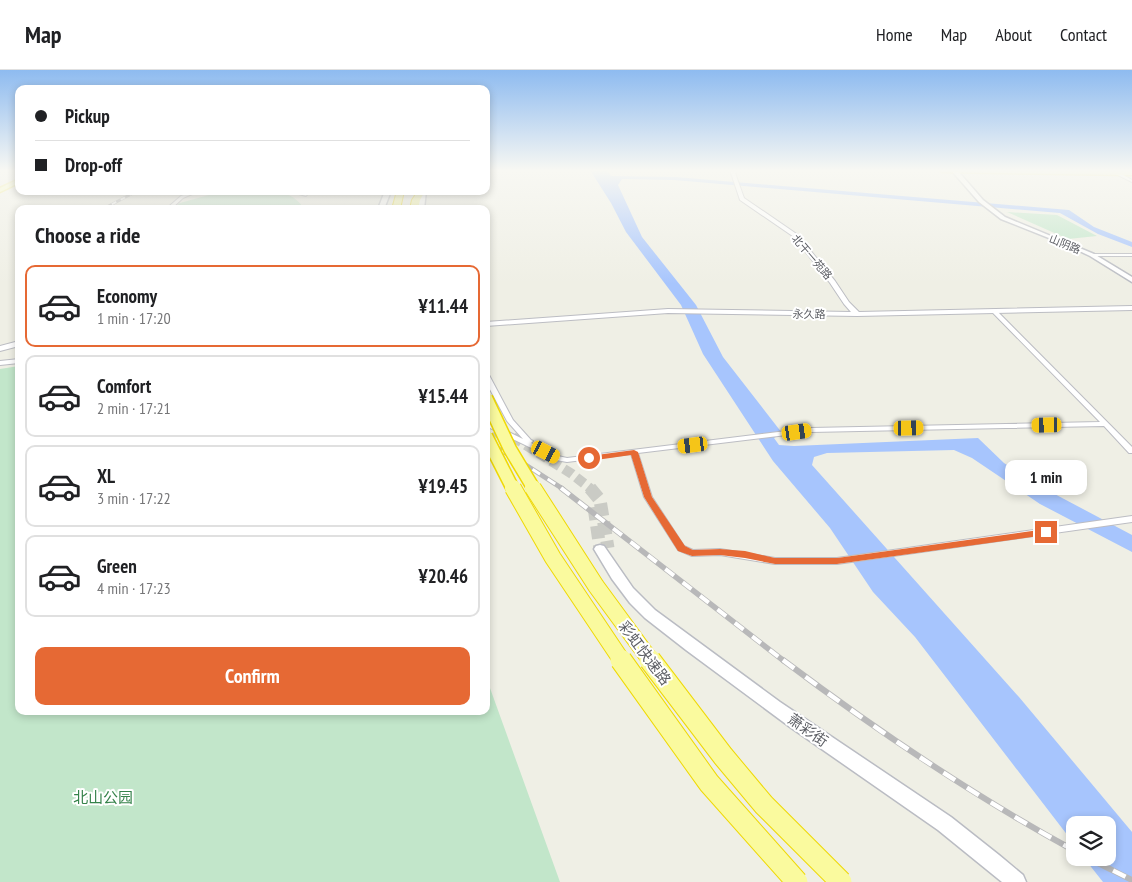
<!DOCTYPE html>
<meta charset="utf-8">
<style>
body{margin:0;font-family:"PT Sans Narrow","Noto Sans SC",sans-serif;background:#f2f2f2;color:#202124;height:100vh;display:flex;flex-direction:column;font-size:19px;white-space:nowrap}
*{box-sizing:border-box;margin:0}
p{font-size:16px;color:#757577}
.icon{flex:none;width:28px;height:28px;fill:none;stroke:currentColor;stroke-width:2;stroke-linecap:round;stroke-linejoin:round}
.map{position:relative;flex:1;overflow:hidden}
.panel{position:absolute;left:15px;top:135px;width:475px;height:510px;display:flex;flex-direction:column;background:#fff;border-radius:10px;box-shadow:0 2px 8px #0003}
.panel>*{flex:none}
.hud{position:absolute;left:15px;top:15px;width:475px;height:110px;border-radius:10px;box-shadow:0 2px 8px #0003;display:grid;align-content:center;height:110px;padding:0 20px;background:#fff}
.tools{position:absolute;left:1066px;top:746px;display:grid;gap:10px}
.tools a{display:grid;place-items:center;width:50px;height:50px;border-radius:10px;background:#fff;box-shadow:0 2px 8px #0003;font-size:25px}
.end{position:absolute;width:22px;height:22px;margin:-11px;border:6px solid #e66934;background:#fff;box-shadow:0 0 0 2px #fff}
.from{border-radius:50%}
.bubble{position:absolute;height:35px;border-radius:10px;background:#fff;box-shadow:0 2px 8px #0003;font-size:16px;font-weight:800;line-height:35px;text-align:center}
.car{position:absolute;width:15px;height:30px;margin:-15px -8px;border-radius:6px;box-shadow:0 0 4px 1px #0007;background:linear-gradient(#f5c518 24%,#345 0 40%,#f5c518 0 76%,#345 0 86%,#f5c518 0)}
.hud b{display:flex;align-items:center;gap:18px;height:48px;font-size:19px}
.hud b+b{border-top:1px solid #e0e0e0}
.hud i{width:12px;height:12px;background:#202124}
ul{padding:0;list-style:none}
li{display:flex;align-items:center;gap:15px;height:82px;margin:0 10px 8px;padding:0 10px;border:2px solid #e0e0e0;border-radius:10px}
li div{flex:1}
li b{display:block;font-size:19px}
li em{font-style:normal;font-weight:800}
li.active{border-color:#e66934}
li>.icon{width:45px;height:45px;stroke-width:1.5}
h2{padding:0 20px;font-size:22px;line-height:60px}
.cta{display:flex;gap:10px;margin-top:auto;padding:10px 20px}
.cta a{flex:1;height:58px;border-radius:10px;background:#e66934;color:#fff;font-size:20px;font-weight:800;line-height:58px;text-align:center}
header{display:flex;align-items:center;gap:30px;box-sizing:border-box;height:70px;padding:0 25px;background:#fff;border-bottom:1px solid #e0e0e0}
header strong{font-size:24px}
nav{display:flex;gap:28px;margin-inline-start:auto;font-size:18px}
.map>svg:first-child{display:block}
.green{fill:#c2e6ca}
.water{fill:#a7c5fd}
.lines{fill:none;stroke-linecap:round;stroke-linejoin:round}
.secondary-tunnel-far1{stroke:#cacbc5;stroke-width:10;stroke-dasharray:10 5;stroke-linecap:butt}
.secondary-tunnel{stroke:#cacbc5;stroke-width:13;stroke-dasharray:13 6;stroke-linecap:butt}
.minor-casing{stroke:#bcbdc3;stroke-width:2}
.tertiary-casing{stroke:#bcbdc3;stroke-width:2}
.secondary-casing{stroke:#babcc3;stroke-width:3}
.primary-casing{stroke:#efe65f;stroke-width:3}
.trunk-casing{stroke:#efd905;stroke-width:2}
.minor{fill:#fff;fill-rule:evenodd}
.tertiary{fill:#fff;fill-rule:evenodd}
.secondary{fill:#fff;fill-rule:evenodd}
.primary{fill:#f8fdac;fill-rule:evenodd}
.trunk{fill:#fafa9e;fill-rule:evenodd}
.rail-far3-casing{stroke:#b8b8b9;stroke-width:3}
.rail-far2-casing{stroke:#b8b8b9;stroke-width:5}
.rail-far1-casing{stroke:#b8b8b9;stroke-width:5.5}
.rail-casing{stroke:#b8b8b9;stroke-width:6}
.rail-far3{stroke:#fff;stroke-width:2;stroke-dasharray:5;stroke-linecap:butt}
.rail-far2{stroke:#fff;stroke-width:3;stroke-dasharray:9;stroke-linecap:butt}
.rail-far1{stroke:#fff;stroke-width:4;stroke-dasharray:11;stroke-linecap:butt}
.rail{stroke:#fff;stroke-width:4.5;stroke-dasharray:14;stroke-linecap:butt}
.trunk-bridge-far2-casing{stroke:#efd905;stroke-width:15;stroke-linecap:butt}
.trunk-bridge-far1-casing{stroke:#efd905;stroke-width:18;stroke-linecap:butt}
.trunk-bridge-casing{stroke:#efd905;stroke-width:23;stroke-linecap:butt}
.trunk-bridge-far2{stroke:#fafa9e;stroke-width:12}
.trunk-bridge-far1{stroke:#fafa9e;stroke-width:16}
.trunk-bridge{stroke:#fafa9e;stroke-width:21}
.route{fill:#e66934}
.labels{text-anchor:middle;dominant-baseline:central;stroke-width:4;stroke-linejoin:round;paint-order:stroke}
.far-street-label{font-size:11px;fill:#5d5f65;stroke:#fff}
.near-street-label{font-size:15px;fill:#5d5f65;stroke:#fff}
.near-park-label{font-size:15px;fill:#36834b;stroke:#fff}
</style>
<header>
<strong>Map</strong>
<nav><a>Home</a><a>Map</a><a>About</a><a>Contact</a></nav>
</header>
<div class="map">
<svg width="1132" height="812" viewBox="0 0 1132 812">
<rect width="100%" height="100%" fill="#efefe5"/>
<!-- green -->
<g class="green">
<path d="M223,121c25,0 67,-8 81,18h-132l8,-6z"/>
<polygon points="1007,142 1057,145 1097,166 1068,169"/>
<polygon points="19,296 19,641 486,641 486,607 560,812 0,812 0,299"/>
</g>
<!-- water -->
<polygon class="water" points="590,100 606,100 611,106 676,107 1069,140 1094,157 1132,172 1132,177 1098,164 1060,143 674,110 622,109 618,115 642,167 696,235 723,287 782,363 774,368 779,375 794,376 978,368 1004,393 1032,412 1132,465 1132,482 1040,434 972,388 954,380 827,383 814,387 812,395 1019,627 1132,762 1132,812 1103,812 1084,788 1108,788 1108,755 1075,755 1075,775 915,567 873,522 830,458 773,391 703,284 681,235 626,162 611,133"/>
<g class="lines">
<!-- secondary-tunnel-far1 -->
<g class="secondary-tunnel-far1">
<polyline points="486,349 500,365"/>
<polyline points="513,367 572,404 591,419"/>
</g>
<!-- secondary-tunnel -->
<g class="secondary-tunnel">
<polyline points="590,418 600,430 608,478"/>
<polyline points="594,437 600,479"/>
</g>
<defs>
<g id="minor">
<polygon points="1116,102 1118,102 1132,110 1132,112 1116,104"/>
<polygon points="193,121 199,121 183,128 171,139 166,139 181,126"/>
<polygon points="288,121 296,121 305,124 306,121 310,121 306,126"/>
<polygon points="1090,184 1132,184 1132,186 1092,186 1090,185"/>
<polygon points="995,240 997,241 1132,377 1132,383 1129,383 1104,356 811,362 638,383 652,427 684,476 693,480 720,479 775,488 837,488 1132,446 1132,452 837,494 775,494 720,485 692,486 678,480 644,427 631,384 567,392 556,390 486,356 486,351 523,369 507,351 486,312 486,303 489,305 513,350 531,370 533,371 531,373 558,386 567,388 811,358 1100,352 993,243 992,242"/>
<polygon points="19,289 19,293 0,295 0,291"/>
</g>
<g id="tertiary">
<polygon points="730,100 734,100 744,128 798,165 835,211 849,232 859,242 1132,236 1132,240 857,246 668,243 486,256 486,252 668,239 851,242 844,234 830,213 794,167 740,130"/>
<polygon points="19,271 19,276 0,281 0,276"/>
</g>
<g id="secondary">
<polygon points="951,100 957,100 983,130 1005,147 1094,184 1132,207 1132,212 1090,186 1069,176 1001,149 979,132"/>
<polygon points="385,121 391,121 384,139 378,139"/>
<polygon points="420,121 426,121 424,139 418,139"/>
<polygon points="600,475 604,476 633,518 655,540 780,632 951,747 999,785 1023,805 1026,812 1002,812 938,760 790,657 686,580 645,548 630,533 612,509 594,479 596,476"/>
</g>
<g id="primary">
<polygon points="939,100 1132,101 1132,105 942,102"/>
<polygon points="19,109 19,113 0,122 0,118"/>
</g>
<g id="trunk">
<polygon points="397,121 404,121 400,139 392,139"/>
<polygon points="418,121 425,121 420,130 418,139 410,139 412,130"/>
</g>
</defs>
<!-- minor casing -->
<use href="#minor" class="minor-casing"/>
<!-- tertiary casing -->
<use href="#tertiary" class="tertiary-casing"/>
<!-- secondary casing -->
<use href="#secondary" class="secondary-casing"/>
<!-- primary casing -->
<use href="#primary" class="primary-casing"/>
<!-- trunk casing -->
<use href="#trunk" class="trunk-casing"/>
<!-- minor -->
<use href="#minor" class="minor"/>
<!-- tertiary -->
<use href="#tertiary" class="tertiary"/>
<!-- secondary -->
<use href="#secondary" class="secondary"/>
<!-- primary -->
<use href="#primary" class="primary"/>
<!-- trunk -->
<use href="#trunk" class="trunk"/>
<defs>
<polyline id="rail-far3" points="103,139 137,121"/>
<polyline id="rail-far2" points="486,372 515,388 563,419"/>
<polyline id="rail-far1" points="561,418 784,591"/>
<g id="rail">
<path d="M783,590c93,70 189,135 292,191"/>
<polyline points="1088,788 1132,810"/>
</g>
</defs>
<!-- rail-far3 casing -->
<use href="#rail-far3" class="rail-far3-casing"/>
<!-- rail-far2 casing -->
<use href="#rail-far2" class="rail-far2-casing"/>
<!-- rail-far1 casing -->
<use href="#rail-far1" class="rail-far1-casing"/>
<!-- rail casing -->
<use href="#rail" class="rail-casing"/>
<!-- rail-far3 -->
<use href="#rail-far3" class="rail-far3"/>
<!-- rail-far2 -->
<use href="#rail-far2" class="rail-far2"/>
<!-- rail-far1 -->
<use href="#rail-far1" class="rail-far1"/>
<!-- rail -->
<use href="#rail" class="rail"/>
<defs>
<g id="trunk-bridge-far2">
<polyline points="486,328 510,379 534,419"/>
<polyline points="486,366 513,419"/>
</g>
<g id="trunk-bridge-far1">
<polyline points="513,418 553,488 622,591"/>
<polyline points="533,418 596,516 651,591"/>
</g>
<g id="trunk-bridge">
<polyline points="621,590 709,713 797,812"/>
<polyline points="650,590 723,686 764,735 841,812"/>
</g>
</defs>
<!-- trunk-bridge-far2 casing -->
<use href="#trunk-bridge-far2" class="trunk-bridge-far2-casing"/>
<!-- trunk-bridge-far1 casing -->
<use href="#trunk-bridge-far1" class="trunk-bridge-far1-casing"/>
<!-- trunk-bridge casing -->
<use href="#trunk-bridge" class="trunk-bridge-casing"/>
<!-- trunk-bridge-far2 -->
<use href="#trunk-bridge-far2" class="trunk-bridge-far2"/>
<!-- trunk-bridge-far1 -->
<use href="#trunk-bridge-far1" class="trunk-bridge-far1"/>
<!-- trunk-bridge -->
<use href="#trunk-bridge" class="trunk-bridge"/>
</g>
<!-- sky -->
<linearGradient id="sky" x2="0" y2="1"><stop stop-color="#8ebbf0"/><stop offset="0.47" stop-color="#f8f8f3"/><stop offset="1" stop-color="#f8f8f3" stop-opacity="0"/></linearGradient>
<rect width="1132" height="214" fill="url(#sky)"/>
<!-- route -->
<polygon class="route" points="634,380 638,382 652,427 685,476 693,480 720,479 745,481 775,488 837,488 1046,459 1051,462 1046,465 837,494 775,494 745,488 720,485 692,486 678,481 644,427 631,385 589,391 585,388 589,386"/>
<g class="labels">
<!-- far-street labels -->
<g class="far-street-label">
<text transform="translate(1065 174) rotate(22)">山阴路</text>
<text transform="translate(812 187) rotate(49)">北干一苑路</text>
<text transform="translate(809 244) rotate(1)">永久路</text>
</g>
<!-- near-street labels -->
<g class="near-street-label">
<text transform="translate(645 583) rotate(53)">彩虹快速路</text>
<text transform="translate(808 660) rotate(35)">萧彩街</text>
</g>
<!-- near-park labels -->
<g class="near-park-label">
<text x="103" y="727">北山公园</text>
</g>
</g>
</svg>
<div class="tools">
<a><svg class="icon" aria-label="layers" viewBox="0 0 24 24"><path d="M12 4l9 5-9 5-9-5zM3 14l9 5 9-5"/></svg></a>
</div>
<i class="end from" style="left:589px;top:388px"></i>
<i class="end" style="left:1046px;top:462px"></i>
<div class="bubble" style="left:1005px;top:390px;width:82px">1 min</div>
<i class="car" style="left:1047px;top:355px;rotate:269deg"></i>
<i class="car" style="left:909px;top:358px;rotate:89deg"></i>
<i class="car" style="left:797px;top:362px;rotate:82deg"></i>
<i class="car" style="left:693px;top:375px;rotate:263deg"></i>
<i class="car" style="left:546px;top:382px;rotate:117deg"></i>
<div class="hud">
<b><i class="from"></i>Pickup</b>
<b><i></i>Drop-off</b>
</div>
<section class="panel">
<h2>Choose a ride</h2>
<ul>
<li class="active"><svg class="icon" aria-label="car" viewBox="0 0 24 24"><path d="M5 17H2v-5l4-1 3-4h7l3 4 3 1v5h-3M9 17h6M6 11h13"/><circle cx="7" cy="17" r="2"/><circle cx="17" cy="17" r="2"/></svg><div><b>Economy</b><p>1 min · 17:20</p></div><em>¥11.44</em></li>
<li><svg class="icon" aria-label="car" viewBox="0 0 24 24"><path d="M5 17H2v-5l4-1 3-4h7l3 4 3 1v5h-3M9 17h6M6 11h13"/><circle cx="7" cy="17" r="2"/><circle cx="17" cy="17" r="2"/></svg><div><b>Comfort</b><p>2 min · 17:21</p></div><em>¥15.44</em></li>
<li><svg class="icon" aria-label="car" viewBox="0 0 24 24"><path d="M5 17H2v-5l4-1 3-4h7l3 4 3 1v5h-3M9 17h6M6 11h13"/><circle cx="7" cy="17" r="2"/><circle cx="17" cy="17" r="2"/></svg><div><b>XL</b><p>3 min · 17:22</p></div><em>¥19.45</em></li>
<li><svg class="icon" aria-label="car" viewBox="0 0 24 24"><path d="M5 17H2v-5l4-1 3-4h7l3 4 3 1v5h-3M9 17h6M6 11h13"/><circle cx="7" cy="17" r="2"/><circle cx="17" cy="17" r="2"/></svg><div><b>Green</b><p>4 min · 17:23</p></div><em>¥20.46</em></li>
</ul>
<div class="cta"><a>Confirm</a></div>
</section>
</div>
